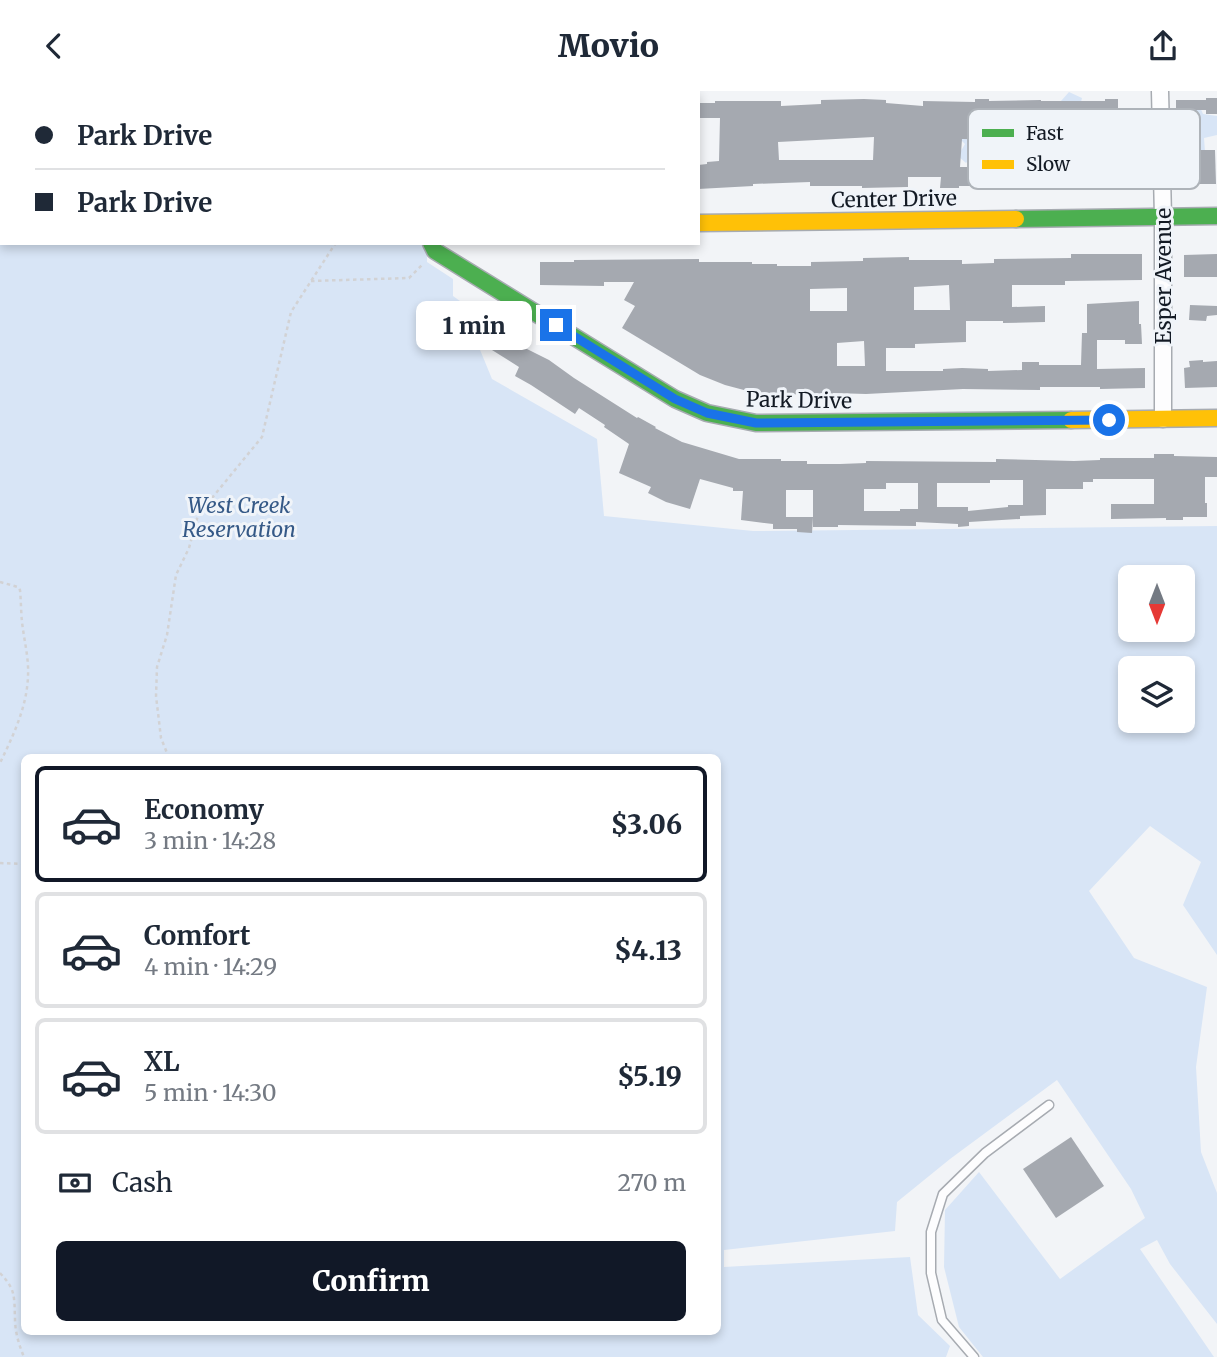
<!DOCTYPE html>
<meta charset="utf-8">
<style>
body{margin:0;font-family:Merriweather,serif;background:#f6f6f7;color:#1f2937;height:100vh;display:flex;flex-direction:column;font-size:26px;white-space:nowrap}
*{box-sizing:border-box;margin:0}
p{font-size:23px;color:#747a83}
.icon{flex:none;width:38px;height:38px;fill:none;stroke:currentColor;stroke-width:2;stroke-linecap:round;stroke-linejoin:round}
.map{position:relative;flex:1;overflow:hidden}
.side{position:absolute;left:21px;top:663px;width:700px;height:581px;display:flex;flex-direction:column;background:#fff;border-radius:10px;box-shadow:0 4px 10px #0003}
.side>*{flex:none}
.top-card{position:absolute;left:0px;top:0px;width:700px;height:154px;box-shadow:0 4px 10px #0003;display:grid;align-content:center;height:154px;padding:0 35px;background:#fff}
.needle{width:46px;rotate:180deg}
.buttons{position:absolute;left:1118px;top:474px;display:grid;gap:14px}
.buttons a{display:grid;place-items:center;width:77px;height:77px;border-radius:10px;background:#fff;box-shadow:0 4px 10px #0003;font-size:35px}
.end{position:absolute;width:32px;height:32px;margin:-16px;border:9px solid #1a73e8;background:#fff;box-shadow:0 0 0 4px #fff}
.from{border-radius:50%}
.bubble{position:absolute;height:49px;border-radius:10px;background:#fff;box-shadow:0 4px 10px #0003;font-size:23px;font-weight:800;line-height:49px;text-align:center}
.top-card b{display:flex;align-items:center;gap:24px;height:66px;font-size:26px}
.top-card b+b{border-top:2px solid #e0e1e3}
.top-card i{width:18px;height:18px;background:#1f2937}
ul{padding:12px 0 0;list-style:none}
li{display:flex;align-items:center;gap:21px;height:116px;margin:0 14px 10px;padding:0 21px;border:4px solid #e0e1e3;border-radius:10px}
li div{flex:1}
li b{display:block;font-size:26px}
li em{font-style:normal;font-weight:800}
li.current{border-color:#111827}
li>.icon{width:63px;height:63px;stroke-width:1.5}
.pay{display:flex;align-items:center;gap:18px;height:77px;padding:0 35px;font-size:26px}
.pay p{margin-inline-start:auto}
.button{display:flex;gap:14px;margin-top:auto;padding:14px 35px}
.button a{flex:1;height:80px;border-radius:10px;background:#111827;color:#fff;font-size:28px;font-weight:800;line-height:80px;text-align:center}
header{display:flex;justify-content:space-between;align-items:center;height:91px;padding:0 35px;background:#fff;font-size:32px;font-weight:800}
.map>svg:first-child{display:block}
.green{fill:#d8e5f6;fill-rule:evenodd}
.building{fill:#a5a9b0;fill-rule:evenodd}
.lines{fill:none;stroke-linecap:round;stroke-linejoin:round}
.lane-casing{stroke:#a7abb1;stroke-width:11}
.street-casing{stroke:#a7abb1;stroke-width:19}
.fast-casing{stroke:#a7abb1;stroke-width:19}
.slow-casing{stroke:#a7abb1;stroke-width:19}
.path{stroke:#d2d2d4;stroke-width:2.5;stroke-dasharray:3.5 3.5;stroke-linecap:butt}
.lane{stroke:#fdfdfe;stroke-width:8}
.street{stroke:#fdfdfe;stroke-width:16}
.fast{stroke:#4caf50;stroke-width:16}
.slow{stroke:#ffc107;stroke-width:16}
.route{stroke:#1a73e8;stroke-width:9}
.labels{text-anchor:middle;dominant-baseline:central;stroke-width:6;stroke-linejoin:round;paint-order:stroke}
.street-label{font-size:21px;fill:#131a24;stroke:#f0f4f9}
.park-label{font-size:21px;font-style:italic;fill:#355987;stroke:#f0f4f9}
.key{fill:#f0f4f9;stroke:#aeb3b9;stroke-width:2}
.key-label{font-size:19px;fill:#131a24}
</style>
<header><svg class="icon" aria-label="back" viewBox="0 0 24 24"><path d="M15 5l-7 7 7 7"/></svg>Movio<svg class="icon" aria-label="share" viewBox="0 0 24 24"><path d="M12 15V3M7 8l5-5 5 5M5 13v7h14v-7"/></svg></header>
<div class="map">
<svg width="1217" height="1266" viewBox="0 0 1217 1266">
<rect width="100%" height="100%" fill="#f2f4f7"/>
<!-- green -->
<g class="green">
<path d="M0,0h425v2h-423v150h425v19l26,17v17l7,5 32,78 105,60 7,77 149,15 464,-5v429l-34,-50 18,-43 -51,-36 -61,65 45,67 73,29 -11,80 5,85 16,41v131l-47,-60 -13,-24 -17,9 74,108h-231l-24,-30 -15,-60 1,-57 34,-38 81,107 85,-61 -14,-29 -74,-109 -107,79 -53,43 -2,29 -171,19v17l186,-10 8,58 32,31 -4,11h-946zM1130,486h53v53h-53zM1130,578h53v52h-53zM24,667h694v574h-694z"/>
<polygon points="1069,1 1082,7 1078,23 1078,42 1067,49 1052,33 1022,41 1003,68 988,68 977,60 966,72 958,65 965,53 954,42 1064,22 1061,10"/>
<polygon points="1190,13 1199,14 1203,23 1217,25 1217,44 1204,47 1206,75 1198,95 1182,99 1168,90 1168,36 1173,20"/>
</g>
<!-- building -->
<g class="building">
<polygon points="1206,7 1217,7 1217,23 1206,23 1206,19 1176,19 1176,9 1206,9"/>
<path d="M864,8l22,1v3l37,3v-5l52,1v-3h14v2l52,-1v1h64v-2h13v21h17v15h-71v3l-28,2v23l27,-1v3l34,1v-1h26v-4h25l-1,13h-6v7h-25v5l-27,-1v2l-19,-1v-5l-51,3v-2l-34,-1v5h-26v2h-19l1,-11h-33v10l-46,1v-2h-52v-4l-57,2v2l-55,3v-24l9,-1v-2l12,-1 1,-43h-22v-15h17v-2h66v5l40,-2v-4zM874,46l-1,23h-94l-1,-18zM962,48l56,1v23l-25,-1v5h-33z"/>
<polygon points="1197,59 1215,59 1216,93 1198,93"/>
<path d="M1071,163h71v26l-77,1v4h-53v22l33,-1v16l-42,1v-2h-37v21l-51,2v4h-29v23h57v-2l19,-1 26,1v2l34,-1v-8h17v3h42l1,-32h5v-29l52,-3v23h2l1,20h-17v-4h-28v29l48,-1v20l-45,1v-2h-60v3l-77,-1 -97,5 -33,-1v3l-20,1v-4l-54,4v-3l-34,-9 -25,-10 -78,-47 13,-22 -11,-6 10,-18h-30v4l-64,-1v-23h34v-2l125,-1v3h53v2h25v2h34v-4l52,-1v-3l46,-1v3h53v4l32,-1v-4l77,-1zM949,194l1,25h-36v-23zM847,197v23h-37v-22zM864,250l1,25h-28v-23z"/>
<polygon points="1217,163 1217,186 1184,186 1184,164"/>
<polygon points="1190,214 1217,215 1217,224 1207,225 1206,230 1189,229"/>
<rect x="459" y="236" width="28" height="19"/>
<path d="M503,242l23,14 -1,1 24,12 25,18 63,40 1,-1 18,10 -1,1 27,14 57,17h42v2h26v3h33l26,-1v-2l130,1v-3l78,2 26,-1v-2h54v-4h20v2l43,1v20h-12v26h2v14h-24v3h-17v-2l-55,1v-15h43v-25h-61v3h-10v7h-37v26l-26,1v3l-51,3v4l-11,1v-3l-42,-2v4l-78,-1v2h-25v-37h-27v27h27l-1,16 -15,-1v-3h-24v-5l-32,-4 2,-29h-10v-3l-33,-9 -10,30 -24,-7 -18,-9 3,-6 -32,-14 10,-29 -25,-17 1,-2 -26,-17 -4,6 -44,-29 -16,-9 4,-9 -27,-17zM990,389h33v25h-15v2l-40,4v-4h-31v-24h53zM886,392h32v26h-18v2h-36v-22h22z"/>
<polygon points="1203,269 1203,271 1217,270 1217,296 1185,297 1184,277 1190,276 1189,270"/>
<polygon points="1071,1046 1104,1095 1056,1127 1023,1078"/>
</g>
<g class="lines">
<defs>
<polyline id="lane" points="974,1266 942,1229 931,1182 931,1141 943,1103 985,1062 1049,1014"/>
<g id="street">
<polyline points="421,0 421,2"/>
<polyline points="1160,0 1163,126 1163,328"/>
</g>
<g id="fast">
<polyline points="1016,128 1217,125"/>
<polyline points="431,152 435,160 675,308 707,322 756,332 1071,329"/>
</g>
<g id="slow">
<polyline points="698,132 1016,128"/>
<polyline points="1071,329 1217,327"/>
</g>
</defs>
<!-- lane casing -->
<use href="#lane" class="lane-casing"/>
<!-- street casing -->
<use href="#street" class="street-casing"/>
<!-- fast casing -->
<use href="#fast" class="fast-casing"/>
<!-- slow casing -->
<use href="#slow" class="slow-casing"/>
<!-- path -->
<g class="path">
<polyline points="311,190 409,187 422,174"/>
<path d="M0,491l18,5 2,3c1,11 1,22 2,32 2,18 7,36 6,54 -1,31 -15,60 -28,87"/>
<polyline points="169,667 161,647 156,605 157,576 167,544 176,484 189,457 198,424 262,346 291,221 335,153"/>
<polyline points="0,772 24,773"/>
<path d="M0,1182c16,17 14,23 15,46 0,13 4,26 9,38"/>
</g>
<!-- lane -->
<use href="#lane" class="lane"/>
<!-- street -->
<use href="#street" class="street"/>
<!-- fast -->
<use href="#fast" class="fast"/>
<!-- slow -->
<use href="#slow" class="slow"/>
</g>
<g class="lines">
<!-- route -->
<polyline class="route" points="556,234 675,308 707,322 756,332 1109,329"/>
</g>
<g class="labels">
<!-- street labels -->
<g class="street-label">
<text transform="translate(894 108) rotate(-1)">Center Drive</text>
<text transform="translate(1163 185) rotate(-90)">Esper Avenue</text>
<text transform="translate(799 309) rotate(1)">Park Drive</text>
</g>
<!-- park labels -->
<g class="park-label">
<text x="239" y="414">West Creek<tspan x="239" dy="24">Reservation</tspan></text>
</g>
</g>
<!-- legend -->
<rect x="968" y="18" width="232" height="80" rx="10" class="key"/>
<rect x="982" y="38" width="32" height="8" fill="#4caf50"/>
<rect x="982" y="69" width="32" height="9" fill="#ffc107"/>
<g class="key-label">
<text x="1026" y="49">Fast</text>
<text x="1026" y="80">Slow</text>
</g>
</svg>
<div class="buttons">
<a><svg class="needle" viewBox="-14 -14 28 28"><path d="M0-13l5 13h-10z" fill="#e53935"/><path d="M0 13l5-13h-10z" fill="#747a83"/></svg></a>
<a><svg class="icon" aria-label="layers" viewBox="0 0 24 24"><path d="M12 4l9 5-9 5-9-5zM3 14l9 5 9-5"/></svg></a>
</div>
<i class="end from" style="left:1109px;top:329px"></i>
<i class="end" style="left:556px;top:234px"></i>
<div class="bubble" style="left:416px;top:210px;width:116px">1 min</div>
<div class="top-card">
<b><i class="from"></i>Park Drive</b>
<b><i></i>Park Drive</b>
</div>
<section class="side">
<ul>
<li class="current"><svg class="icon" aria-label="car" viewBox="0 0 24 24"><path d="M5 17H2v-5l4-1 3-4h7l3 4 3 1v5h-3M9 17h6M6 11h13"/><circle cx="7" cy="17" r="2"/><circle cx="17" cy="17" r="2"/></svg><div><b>Economy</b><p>3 min · 14:28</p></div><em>$3.06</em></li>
<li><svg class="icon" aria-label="car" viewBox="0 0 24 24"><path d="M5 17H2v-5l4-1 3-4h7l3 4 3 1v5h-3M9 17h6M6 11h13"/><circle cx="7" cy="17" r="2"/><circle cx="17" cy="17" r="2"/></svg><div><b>Comfort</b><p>4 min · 14:29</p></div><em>$4.13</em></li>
<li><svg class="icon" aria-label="car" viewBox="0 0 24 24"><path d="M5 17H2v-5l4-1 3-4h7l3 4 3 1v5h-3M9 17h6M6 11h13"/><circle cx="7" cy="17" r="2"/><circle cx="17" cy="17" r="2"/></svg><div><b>XL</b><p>5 min · 14:30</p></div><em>$5.19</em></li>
</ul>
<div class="pay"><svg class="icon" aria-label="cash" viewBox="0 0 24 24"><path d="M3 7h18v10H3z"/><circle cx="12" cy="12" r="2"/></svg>Cash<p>270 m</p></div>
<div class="button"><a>Confirm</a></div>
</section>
</div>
